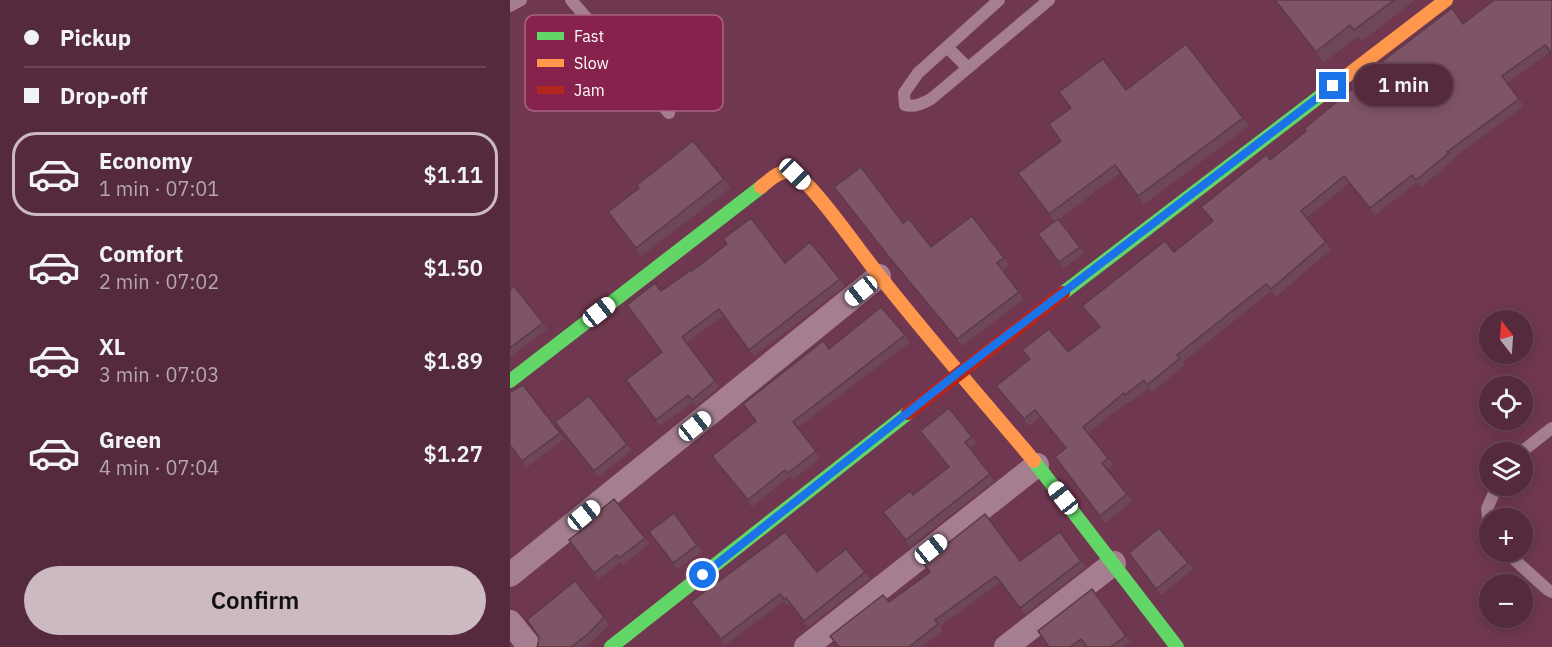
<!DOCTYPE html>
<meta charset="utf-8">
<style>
body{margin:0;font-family:"IBM Plex Sans",sans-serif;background:#5d3647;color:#f1f3f6;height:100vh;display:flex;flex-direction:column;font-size:22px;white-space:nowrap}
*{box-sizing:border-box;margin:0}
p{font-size:20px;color:#b5a7af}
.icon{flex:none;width:33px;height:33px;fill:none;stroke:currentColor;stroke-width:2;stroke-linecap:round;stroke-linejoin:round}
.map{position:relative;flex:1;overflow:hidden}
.panel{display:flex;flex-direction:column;background:#542a3c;width:510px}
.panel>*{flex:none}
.hud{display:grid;align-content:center;height:132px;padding:0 24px;background:#542a3c}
.needle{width:39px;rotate:343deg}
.fabs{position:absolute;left:969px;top:310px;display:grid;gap:12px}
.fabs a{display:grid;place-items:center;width:54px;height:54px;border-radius:50%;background:#542a3c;box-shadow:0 3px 15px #0003,0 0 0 2px #6a4656;font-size:30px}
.end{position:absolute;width:27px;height:27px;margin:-14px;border:8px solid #1a73e8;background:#fff;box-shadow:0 0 0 3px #fff}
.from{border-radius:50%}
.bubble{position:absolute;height:42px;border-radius:21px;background:#542a3c;box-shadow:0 3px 15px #0003,0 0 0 2px #6a4656;font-size:20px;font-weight:600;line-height:42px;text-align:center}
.car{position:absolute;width:18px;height:36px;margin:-18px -9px;border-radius:8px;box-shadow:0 0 4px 2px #0007;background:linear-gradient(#fff 24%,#345 0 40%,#fff 0 76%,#345 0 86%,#fff 0)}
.hud b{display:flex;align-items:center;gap:21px;height:57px;font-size:22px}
.hud b+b{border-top:2px solid #6a4656}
.hud i{width:15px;height:15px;background:#f1f3f6}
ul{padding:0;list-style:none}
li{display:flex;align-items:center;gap:18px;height:84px;margin:0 12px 9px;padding:0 12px;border:3px solid transparent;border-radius:24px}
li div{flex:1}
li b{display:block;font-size:22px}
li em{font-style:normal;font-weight:600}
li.on{border-color:#cdb9c2}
li>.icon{width:54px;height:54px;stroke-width:1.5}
.action{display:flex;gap:12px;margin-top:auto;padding:12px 24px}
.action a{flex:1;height:69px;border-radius:36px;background:#cdb9c2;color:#111;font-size:24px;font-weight:600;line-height:69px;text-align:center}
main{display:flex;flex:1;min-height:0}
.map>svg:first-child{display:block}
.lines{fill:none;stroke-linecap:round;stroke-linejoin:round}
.lane{stroke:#a57f90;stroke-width:12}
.street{stroke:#a57f90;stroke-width:24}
.fast{stroke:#63d668;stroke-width:14}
.slow{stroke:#ff974d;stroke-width:14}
.jam{stroke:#b3261e;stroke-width:14}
.wall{fill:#6e4859}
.building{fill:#805467;stroke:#5a3b48;stroke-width:1.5}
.route{stroke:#1a73e8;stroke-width:8}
.key{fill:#86224c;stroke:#aa6482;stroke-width:1.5}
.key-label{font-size:16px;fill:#fff}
</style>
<main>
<section class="panel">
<div class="hud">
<b><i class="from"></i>Pickup</b>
<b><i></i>Drop-off</b>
</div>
<ul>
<li class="on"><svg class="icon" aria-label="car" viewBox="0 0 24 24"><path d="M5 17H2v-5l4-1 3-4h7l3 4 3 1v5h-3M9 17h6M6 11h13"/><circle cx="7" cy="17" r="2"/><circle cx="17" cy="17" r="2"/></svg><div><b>Economy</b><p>1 min · 07:01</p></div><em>$1.11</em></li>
<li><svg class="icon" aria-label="car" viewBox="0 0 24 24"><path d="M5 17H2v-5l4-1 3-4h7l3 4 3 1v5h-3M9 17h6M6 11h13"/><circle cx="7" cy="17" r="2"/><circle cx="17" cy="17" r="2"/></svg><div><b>Comfort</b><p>2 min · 07:02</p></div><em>$1.50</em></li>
<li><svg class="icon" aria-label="car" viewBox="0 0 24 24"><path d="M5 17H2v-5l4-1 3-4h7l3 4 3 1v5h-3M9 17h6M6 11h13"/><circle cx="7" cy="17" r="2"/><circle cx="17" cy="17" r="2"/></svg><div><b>XL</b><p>3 min · 07:03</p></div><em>$1.89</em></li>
<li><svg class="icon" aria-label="car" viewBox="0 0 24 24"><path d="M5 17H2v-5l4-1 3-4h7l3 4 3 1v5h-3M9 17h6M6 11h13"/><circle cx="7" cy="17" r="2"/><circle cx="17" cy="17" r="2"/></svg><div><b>Green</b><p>4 min · 07:04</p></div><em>$1.27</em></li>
</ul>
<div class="action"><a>Confirm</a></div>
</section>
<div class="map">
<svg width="1042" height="647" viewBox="0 0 1042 647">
<rect width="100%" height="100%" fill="#703850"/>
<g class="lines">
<!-- lane -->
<g class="lane">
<polyline points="61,0 159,113"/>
<path d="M489,0l-81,73 -14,20 1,12c9,3 19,-2 26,-6l118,-99"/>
<polyline points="0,6 11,0"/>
<polyline points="437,47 458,68"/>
<polyline points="1010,453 1042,428"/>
<polyline points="980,530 977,509 987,486"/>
<polyline points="996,552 1038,590 1042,592"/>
</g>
<!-- street -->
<g class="street">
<polyline points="0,575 369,276"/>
<polyline points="0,622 20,647"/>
<polyline points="296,647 527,465"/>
<polyline points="496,647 604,563"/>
</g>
<!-- fast -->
<g class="fast">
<polyline points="553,293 826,84"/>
<polyline points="0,381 251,187"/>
<polyline points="524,461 667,647"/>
<polyline points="101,647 398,413"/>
</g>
<!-- slow -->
<g class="slow">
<polyline points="826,84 936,0"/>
<path d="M251,187c9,-7 20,-19 32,-14 17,6 70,83 85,101 50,64 104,125 156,187"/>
</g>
<!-- jam -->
<polyline class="jam" points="398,413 553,293"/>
</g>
<!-- wall -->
<g class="wall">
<polygon points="765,0 905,0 852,41 848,36 814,63"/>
<polygon points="1042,0 1040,52 997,83 1014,106 942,159 944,160 911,187 907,182 865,215 839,183 796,218 821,249 766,297 761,291 673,362 675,365 642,392 639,388 620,402 619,401 578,433 603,465 597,470 622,501 595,523 550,464 555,448 530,418 519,426 486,386 519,360 512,350 558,352 589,327 572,306 664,252 702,221 691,207 760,160 953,24"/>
<polygon points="616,90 733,118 739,126 634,204 610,173 545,222 508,173 551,141"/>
<polygon points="214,179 220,188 131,256 98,212"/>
<polygon points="329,194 393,223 421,247 494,258 499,265 492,270 514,299 452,346 384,264"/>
<polygon points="548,219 574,253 554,268 528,234"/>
<polygon points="217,244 330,279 335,286 244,356 213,316 176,343 209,387 186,406 183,402 150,426 116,380 152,352 151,291 182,271"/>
<polygon points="0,290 33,323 37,329 0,357"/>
<polygon points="395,335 400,342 287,428 310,458 283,480 280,476 242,507 202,456 246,421 319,349"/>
<polygon points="13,385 54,439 17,467 0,445"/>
<polygon points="45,422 117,444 122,450 88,477"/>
<polygon points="410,431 462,437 467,443 460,448 484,481 400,547 378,518 403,495 438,468"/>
<polygon points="164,513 192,551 167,569 139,532"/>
<polygon points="550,532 576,567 515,614 490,582 430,626 433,630 411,647 328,647 379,602 510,561"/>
<polygon points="135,538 139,544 113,565 111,562 89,579 63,546"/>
<polygon points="619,553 678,563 683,569 651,595"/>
<polygon points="307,572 355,572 360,579 298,627 280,604 278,606 274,601 215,645 185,608"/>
<polygon points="582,589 620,642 612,647 577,647 575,645 572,647 539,647"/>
<polygon points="94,617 99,625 84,640 75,647 27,647 28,644"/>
</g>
<!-- building -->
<g class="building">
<polygon points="765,0 884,0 844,30 840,25 806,52"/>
<polygon points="984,0 1042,0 1042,54 1035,45 992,76 1009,99 937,152 939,153 906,180 902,175 860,208 834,176 791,211 816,242 761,289 756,284 667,355 670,358 637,385 634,380 615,395 614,393 573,427 598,458 592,463 617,494 590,516 545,457 556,448 525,410 514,419 486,386 520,359 512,350 539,329 558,352 590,327 572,306 655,241 664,252 703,221 691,207 756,155 760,160 796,131 795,128 870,66 869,64 942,8 953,24"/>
<polygon points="676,44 733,118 628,196 605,165 539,214 508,173 551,141 539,124 561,108 549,92 593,59 616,90"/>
<polygon points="183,141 214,179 126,248 98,212 129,188 127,185"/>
<polygon points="351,167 393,223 399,219 421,247 462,216 494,258 487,263 509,292 447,339 379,257 324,187"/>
<polygon points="241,218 275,263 300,242 330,279 239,350 209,309 172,337 205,381 182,400 178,395 146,420 116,380 152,352 117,305 145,283 151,291 181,270 182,271 217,244 213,239"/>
<polygon points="548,219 570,247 549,262 528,234"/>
<polygon points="4,286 33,323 0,348 0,290"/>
<polygon points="371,307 395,335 283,422 306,451 278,473 275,470 238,500 202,456 246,421 233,404 313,341 319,349"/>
<polygon points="13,385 50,433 12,461 0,445 0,392"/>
<polygon points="79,396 117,444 84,471 45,422"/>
<polygon points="439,408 462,437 455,442 480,474 396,540 373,512 400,491 403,495 439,467 410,431"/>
<polygon points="104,499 135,538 109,558 107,555 84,573 59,540 81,523 78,520"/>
<polygon points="164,513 187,545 163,563 139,532"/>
<polygon points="475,514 510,561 550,532 571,561 510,608 486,576 425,620 428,624 399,647 329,647 320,636 373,595 379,602 420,572 413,563"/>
<polygon points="649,528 678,563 646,589 619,553"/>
<polygon points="275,532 307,572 336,549 355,572 294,621 276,598 274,599 270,594 211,639 181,602"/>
<polygon points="65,581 94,617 79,633 61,647 27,647 28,644 29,637 17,620"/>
<polygon points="582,589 616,636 600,647 577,647 571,639 560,647 539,647 528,631"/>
</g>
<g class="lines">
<!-- route -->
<polyline class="route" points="193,575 449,372 823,86"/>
</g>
<!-- legend -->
<rect x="15" y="15" width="198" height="96" rx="9" class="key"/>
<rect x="27" y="32" width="27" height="8" fill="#63d668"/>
<rect x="27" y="59" width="27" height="8" fill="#ff974d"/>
<rect x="27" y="86" width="27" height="8" fill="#b3261e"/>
<g class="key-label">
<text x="64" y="42">Fast</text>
<text x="64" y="69">Slow</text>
<text x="64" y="96">Jam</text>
</g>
</svg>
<div class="fabs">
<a><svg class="needle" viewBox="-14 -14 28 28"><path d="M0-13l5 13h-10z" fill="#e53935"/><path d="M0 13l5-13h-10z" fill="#b5a7af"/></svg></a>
<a><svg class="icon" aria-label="locate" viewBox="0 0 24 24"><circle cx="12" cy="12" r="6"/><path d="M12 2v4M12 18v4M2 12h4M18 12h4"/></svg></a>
<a><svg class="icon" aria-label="layers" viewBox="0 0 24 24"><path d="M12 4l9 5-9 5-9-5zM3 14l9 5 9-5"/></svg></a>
<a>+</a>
<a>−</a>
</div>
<i class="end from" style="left:193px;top:575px"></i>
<i class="end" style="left:823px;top:86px"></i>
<div class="bubble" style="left:844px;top:64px;width:99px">1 min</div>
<i class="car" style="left:285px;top:174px;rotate:135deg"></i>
<i class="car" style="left:351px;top:291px;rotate:231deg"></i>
<i class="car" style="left:89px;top:312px;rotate:52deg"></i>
<i class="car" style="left:185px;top:426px;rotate:51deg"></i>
<i class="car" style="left:553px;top:498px;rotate:322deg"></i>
<i class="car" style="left:74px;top:515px;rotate:51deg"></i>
<i class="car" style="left:421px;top:549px;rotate:51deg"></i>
</div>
</main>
